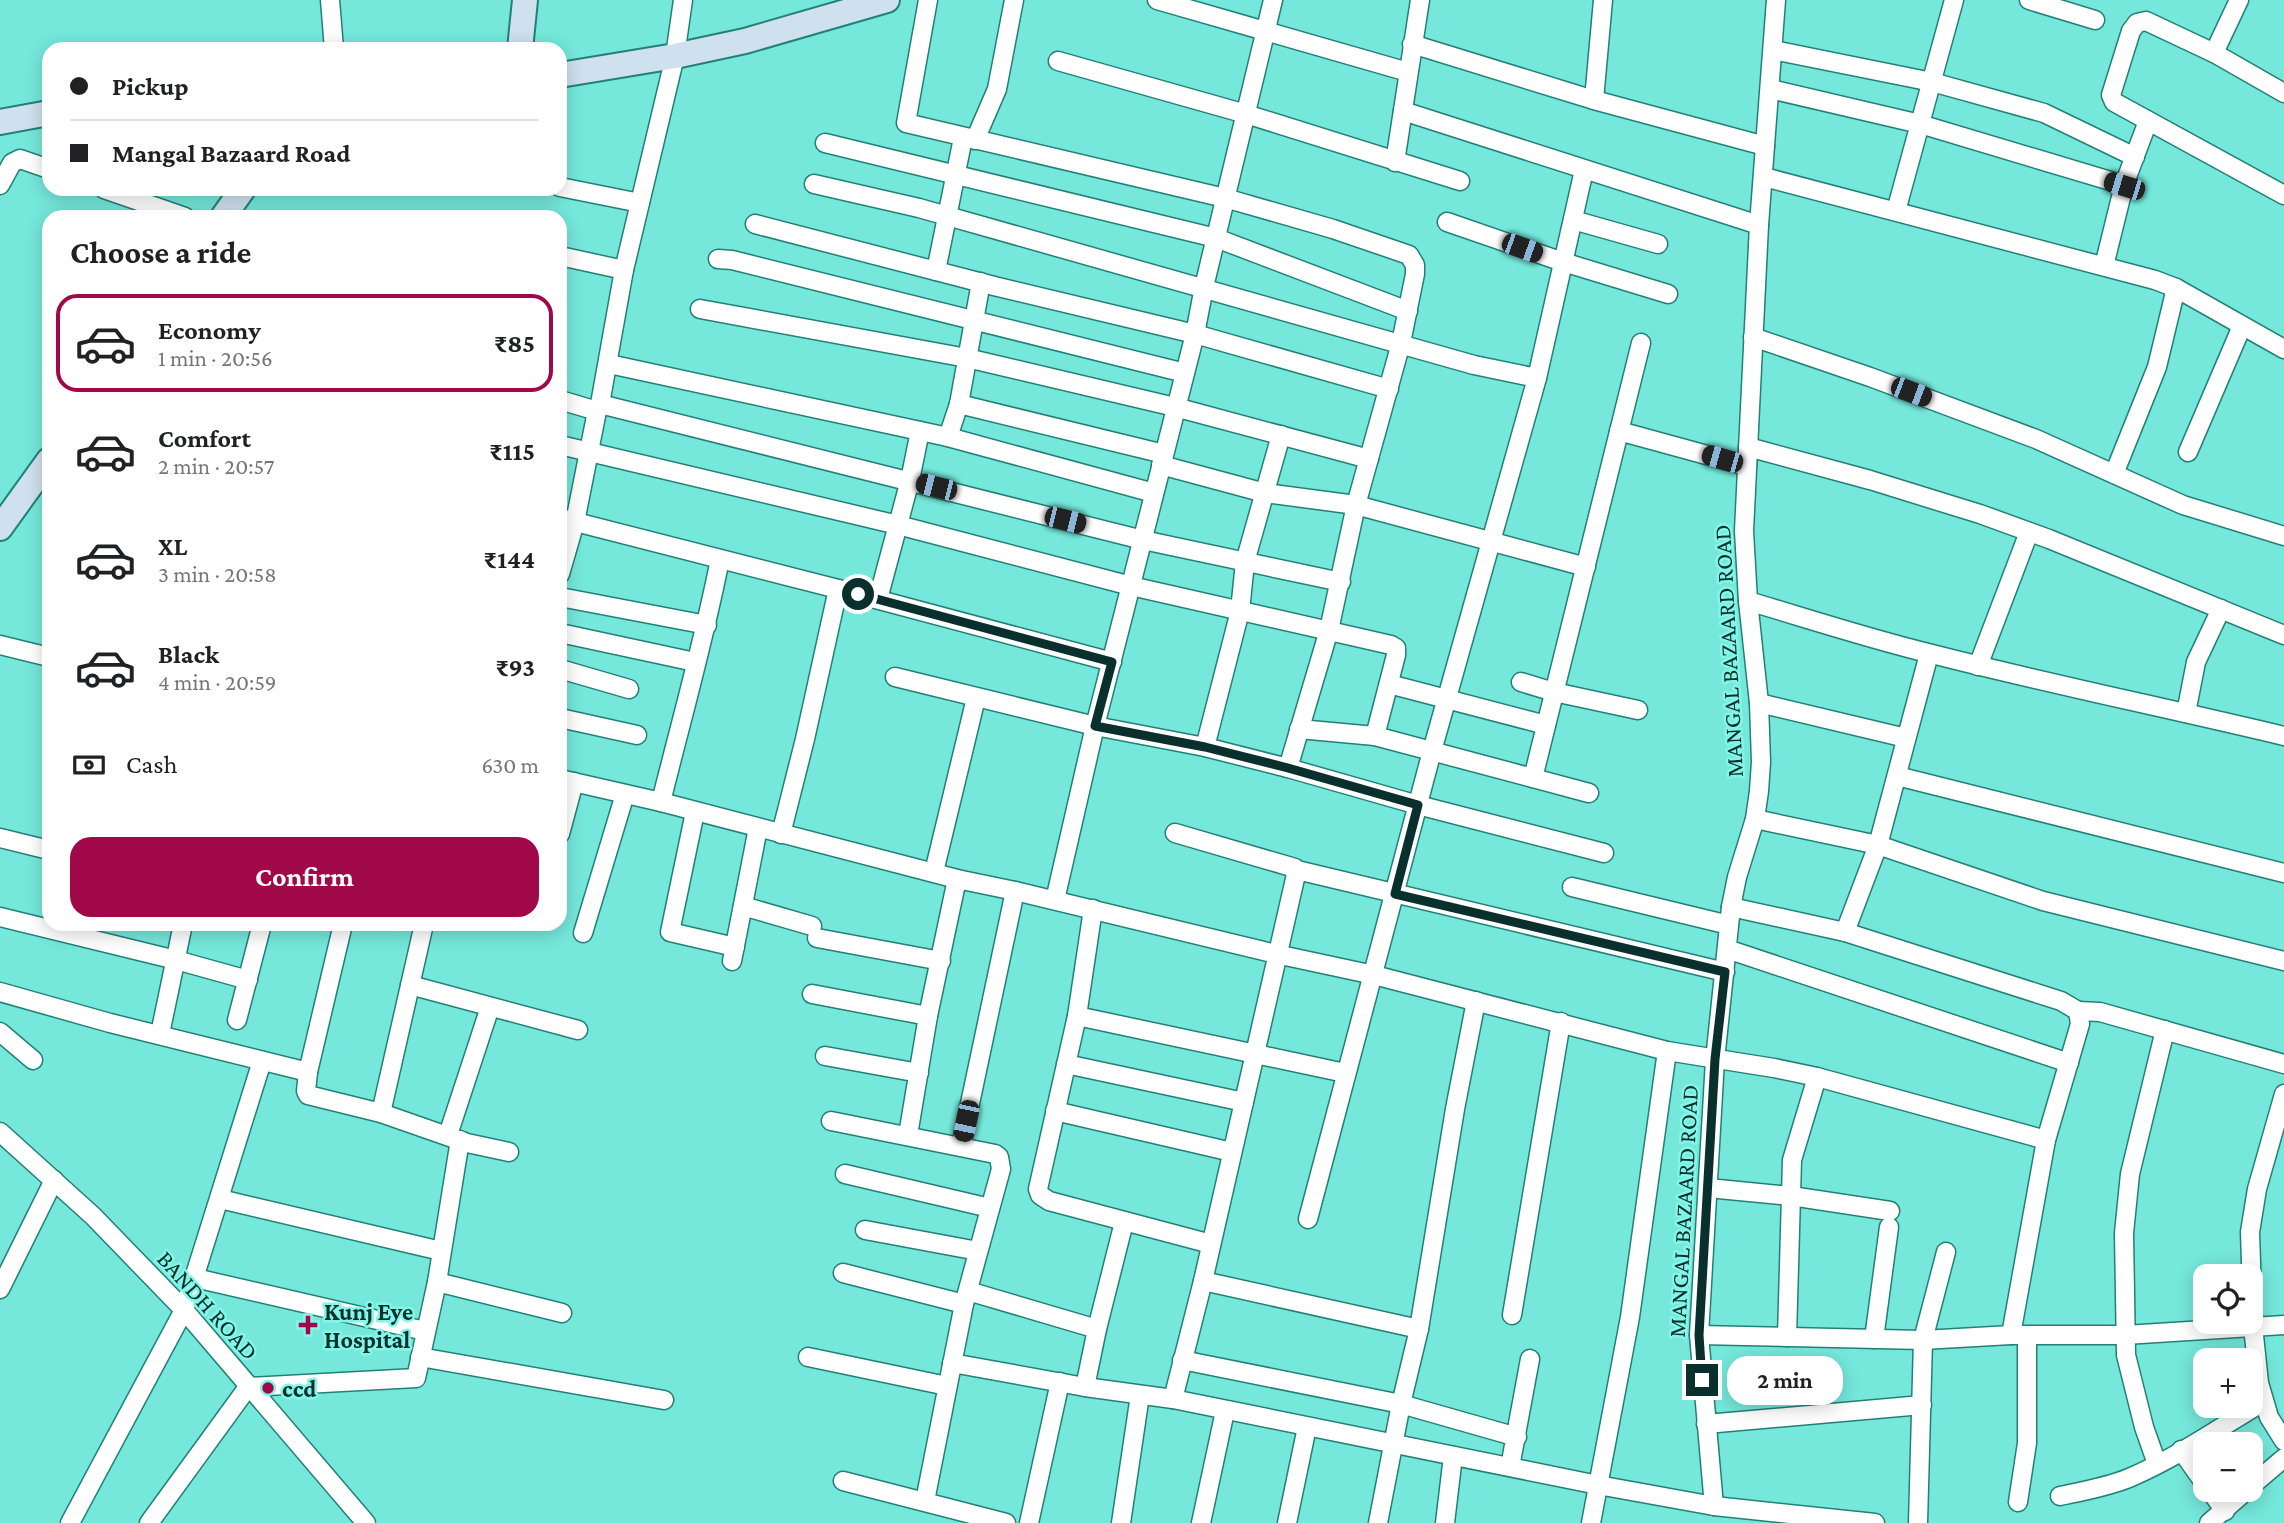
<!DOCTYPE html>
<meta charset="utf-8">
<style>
body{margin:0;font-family:"Crimson Pro",serif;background:#f2f2f2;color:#202124;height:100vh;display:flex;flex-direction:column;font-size:26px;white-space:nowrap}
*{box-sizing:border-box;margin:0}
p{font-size:23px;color:#757577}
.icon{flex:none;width:38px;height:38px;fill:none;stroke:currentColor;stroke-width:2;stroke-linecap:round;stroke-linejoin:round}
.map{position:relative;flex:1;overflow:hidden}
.side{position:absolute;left:42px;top:210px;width:525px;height:721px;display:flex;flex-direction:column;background:#fff;border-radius:21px;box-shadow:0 4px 18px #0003}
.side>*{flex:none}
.guide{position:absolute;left:42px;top:42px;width:525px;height:154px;border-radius:21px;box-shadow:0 4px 18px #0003;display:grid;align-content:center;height:154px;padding:0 28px;background:#fff}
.tools{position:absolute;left:2193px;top:1264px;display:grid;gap:14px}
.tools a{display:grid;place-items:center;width:70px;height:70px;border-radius:14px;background:#fff;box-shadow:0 4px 18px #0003;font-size:35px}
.end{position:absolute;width:32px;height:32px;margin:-16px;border:9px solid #09302c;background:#fff;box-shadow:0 0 0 4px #fff}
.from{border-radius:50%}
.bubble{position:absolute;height:49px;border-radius:21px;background:#fff;box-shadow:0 4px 18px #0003;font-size:23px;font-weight:700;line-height:49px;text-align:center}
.car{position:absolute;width:21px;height:42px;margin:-21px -10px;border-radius:9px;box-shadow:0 0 5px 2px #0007;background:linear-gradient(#222 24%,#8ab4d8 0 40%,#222 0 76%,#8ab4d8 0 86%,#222 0)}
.guide b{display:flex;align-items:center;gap:24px;height:66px;font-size:26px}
.guide b+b{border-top:2px solid #e0e0e0}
.guide i{width:18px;height:18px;background:#202124}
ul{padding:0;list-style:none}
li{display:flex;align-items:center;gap:21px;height:98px;margin:0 14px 10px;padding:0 14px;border:4px solid transparent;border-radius:21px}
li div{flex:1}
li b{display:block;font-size:26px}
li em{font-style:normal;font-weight:700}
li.active{border-color:#a10849}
li>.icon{width:63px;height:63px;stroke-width:1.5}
h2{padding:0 28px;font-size:32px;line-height:84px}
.pay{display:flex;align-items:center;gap:18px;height:77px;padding:0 28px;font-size:26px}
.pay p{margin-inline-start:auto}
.action{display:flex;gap:14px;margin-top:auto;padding:14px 28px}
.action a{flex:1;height:80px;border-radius:21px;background:#a10849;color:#fff;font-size:28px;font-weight:700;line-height:80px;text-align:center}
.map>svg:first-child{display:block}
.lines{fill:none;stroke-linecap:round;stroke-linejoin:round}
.street-casing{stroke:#228077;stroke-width:21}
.secondary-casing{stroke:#228077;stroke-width:28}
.street{stroke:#fff;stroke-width:18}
.secondary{stroke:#cfe0ee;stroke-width:24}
.route{stroke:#09302c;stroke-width:9}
.poi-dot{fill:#a10849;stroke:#83f6e8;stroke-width:2.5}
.labels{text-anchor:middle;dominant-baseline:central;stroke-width:5;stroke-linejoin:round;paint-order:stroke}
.street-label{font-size:24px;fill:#09302c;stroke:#83f6e8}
.poi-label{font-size:24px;font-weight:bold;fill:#09302c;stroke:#83f6e8;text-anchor:start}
</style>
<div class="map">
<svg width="2284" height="1523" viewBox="0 0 2284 1523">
<rect width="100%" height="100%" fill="#75e8db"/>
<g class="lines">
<defs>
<g id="street">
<polyline points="330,0 334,49"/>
<polyline points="928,0 906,123 1225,198 1333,229 1409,255 1415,265 1415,274 1401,343 1356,505 1329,630 1288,768"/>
<polyline points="1157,0 1408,72"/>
<polyline points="2029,0 2095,20"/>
<polyline points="1412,44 1594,100 1765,146"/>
<polyline points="1773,50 1932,82 2044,113 2135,157"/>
<polyline points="2214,53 2239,0"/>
<polyline points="1058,61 1246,114 1460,181"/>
<polyline points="1770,89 1920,124 2124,185 2148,121"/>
<polyline points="2284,93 2214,53 2146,21 2137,23 2131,31 2111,95 2114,102 2284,195"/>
<polyline points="1594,100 1603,0"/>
<polyline points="1403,111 1759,225"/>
<polyline points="975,140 997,89 1014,0"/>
<polyline points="825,143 1216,238 1408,311"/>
<polyline points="1395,162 1420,0"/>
<polyline points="1764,177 2155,280 2176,288 2284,349"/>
<polyline points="814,184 919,208 1474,365 1537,378"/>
<polyline points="0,185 12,163 20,159 49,169"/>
<polyline points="560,187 640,203"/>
<polyline points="104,189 185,217"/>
<polyline points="1896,211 1954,0"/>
<polyline points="1573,220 1658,244"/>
<polyline points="1447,222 1563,262 1668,294"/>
<polyline points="755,224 994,286 1195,334 1389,389"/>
<polyline points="560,256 624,270"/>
<polyline points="718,259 732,260 1185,373"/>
<polyline points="2104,266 2124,185"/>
<polyline points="936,271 963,138"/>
<polyline points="700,309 967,358 1175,407 1369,459"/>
<polyline points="1753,337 1870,377 2036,439 2183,505 2284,536"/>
<polyline points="609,364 948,437 1154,493"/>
<polyline points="560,400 597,411 600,404 1143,540 1341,582"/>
<polyline points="600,404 624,270 675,56 683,0"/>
<polyline points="959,404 1164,454"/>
<polyline points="1619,431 1747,466"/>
<polyline points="948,437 959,404 981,282"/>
<polyline points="560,445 898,525 1131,586 1391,645 1396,648 1396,655 1375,736"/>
<polyline points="1748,447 1870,480 1980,514 2049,539 2284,635"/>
<polyline points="2188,452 2242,326"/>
<polyline points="1161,465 1265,493 1356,505 1586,567"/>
<polyline points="2114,474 2157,367 2176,288"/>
<polyline points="560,518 838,589 1112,662"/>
<polyline points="560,574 575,522 597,411"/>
<polyline points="560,597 707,625"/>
<polyline points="878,599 910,480 920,431"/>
<path d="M1748,601c61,18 122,38 184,53 117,30 235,54 352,82"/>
<polyline points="560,633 695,662"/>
<polyline points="0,645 49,657"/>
<polyline points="1978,666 2029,532"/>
<polyline points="560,669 629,689"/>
<polyline points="895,677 1095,726 1205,747 1288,768 1418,805 1604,853"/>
<polyline points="1521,682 1554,692 1638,710"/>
<polyline points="1389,684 1546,725"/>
<polyline points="1759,703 1906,738"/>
<polyline points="2186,713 2196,662 2221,609"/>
<polyline points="560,718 637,735"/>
<polyline points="1299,729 1375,736 1589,793"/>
<polyline points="1205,747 1240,611 1245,562 1281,435"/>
<polyline points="1897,776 2284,873"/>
<polyline points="1533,778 1641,343"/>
<polyline points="560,779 661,802 957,879 1015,891 1276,954 1374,975 1667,1051 1774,1068 1817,1077 2046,1140"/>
<path d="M661,802c20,-81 43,-161 59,-243"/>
<polyline points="695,812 670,932 735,947"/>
<polyline points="1755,819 1878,845 2043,901 2284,961"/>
<polyline points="1175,833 1295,868 1297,870 1725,972"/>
<polyline points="560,834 574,782"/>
<polyline points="781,834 805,739 838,589"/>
<polyline points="0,838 49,850"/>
<polyline points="934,872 976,698"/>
<polyline points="1572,887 1729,925"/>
<polyline points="1055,900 1095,726 1195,334 1204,287 1273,0"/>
<polyline points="743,906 812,926"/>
<polyline points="1731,907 1845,932 2061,1001 2078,1011 2080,1024 2046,1140 2011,1335"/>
<polyline points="1093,909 1077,1016 1038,1189 1040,1195 1049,1201 1211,1244"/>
<polyline points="0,917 176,960 248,980"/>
<polyline points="343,924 308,1072 306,1091 308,1095 381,1113 467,1143 509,1152"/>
<polyline points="1845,932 1878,845 1929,654"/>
<polyline points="583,933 625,794"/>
<polyline points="817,938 941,961"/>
<polyline points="1727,949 2069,1063"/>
<polyline points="732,961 758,828"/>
<polyline points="410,985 578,1030"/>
<polyline points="0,992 110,1023 308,1072"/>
<polyline points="812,994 928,1016"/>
<polyline points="2078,1011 2100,1012 2284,1064"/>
<polyline points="1077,1016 1345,1073"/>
<polyline points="237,1020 262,924"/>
<polyline points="0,1032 33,1060"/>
<polyline points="160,1034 183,924"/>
<polyline points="825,1056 919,1073"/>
<polyline points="1066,1064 1244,1102"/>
<polyline points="2284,1094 2257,1189 2250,1232 2253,1326 2259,1383 2269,1417 2284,1441"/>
<polyline points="1055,1111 1232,1152"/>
<polyline points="381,1113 424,924"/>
<polyline points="831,1121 995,1154 999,1157 1001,1169 964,1304 925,1501"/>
<polyline points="0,1132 93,1216 184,1310 366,1523"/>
<polyline points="448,1135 490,1007"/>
<polyline points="908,1135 928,1016 957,879"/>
<polyline points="961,1146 1015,891"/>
<polyline points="845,1174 990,1208"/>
<polyline points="1708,1188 1791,1196 1890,1211"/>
<polyline points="220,1199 441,1251"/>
<polyline points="1308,1219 1432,751 1537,378 1584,170"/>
<polyline points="865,1230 978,1251"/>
<polyline points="843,1273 964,1304"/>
<polyline points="195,1278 425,1331"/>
<polyline points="1203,1281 1419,1329"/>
<polyline points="437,1282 562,1313"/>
<polyline points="0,1289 54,1180"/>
<polyline points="968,1291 1097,1329"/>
<polyline points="1512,1315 1561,1022"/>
<polyline points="1699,1335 1923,1340 2011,1335 2125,1335 2284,1325"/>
<polyline points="1787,1337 1792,1160 1817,1077"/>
<polyline points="1874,1339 1889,1227"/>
<polyline points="420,1357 664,1400"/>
<polyline points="808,1357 947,1386"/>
<polyline points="1182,1360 1401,1404 1517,1437"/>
<polyline points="952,1363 1085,1387 1173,1399 1598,1485 1714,1506 1875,1523"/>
<polyline points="1085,1387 1097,1329 1124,1222"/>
<polyline points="1173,1399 1203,1281 1297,870"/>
<polyline points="1706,1424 1922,1405"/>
<polyline points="2181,1450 2205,1484"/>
<polyline points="2157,1464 2144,1427 2126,1355 2124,1233 2130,1174 2165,1030"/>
<polyline points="1510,1467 1530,1359"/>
<polyline points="843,1481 1006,1523"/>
<polyline points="2250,1487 2284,1458"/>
<polyline points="2209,1489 2225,1511"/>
<path d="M2060,1496c24,-5 47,-9 69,-18 47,-20 90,-50 134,-76"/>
<polyline points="2018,1502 2027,1443 2027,1336"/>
<polyline points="1714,1506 1699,1335 1715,1060 1731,907 1737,877 1755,819 1759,791 1761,762 1759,703 1748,601 1744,531 1759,225 1776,0"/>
<polyline points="70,1523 184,1310 262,1061"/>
<polyline points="149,1523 248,1387 416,1378 437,1282 460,1140"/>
<polyline points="1029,1523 1060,1382"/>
<polyline points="1121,1523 1140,1395"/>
<polyline points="1201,1523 1225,1411"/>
<polyline points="1287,1523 1307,1427"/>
<polyline points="1378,1523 1401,1404 1419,1329 1455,1109 1476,1001"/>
<polyline points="1445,1523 1453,1456"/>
<polyline points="1591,1523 1630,1317 1667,1051"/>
<polyline points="1918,1523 1923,1340 1946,1252"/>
<polyline points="2209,1523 2248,1489"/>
</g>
<g id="secondary">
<polyline points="520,49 525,0"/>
<polyline points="560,75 675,56 745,41 887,0"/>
<polyline points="0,122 49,113"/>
<polyline points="223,217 243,189"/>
<polyline points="0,528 49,460"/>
</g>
</defs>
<!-- street casing -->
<use href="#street" class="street-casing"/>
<!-- secondary casing -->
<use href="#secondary" class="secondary-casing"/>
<!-- street -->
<use href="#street" class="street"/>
<!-- secondary -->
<use href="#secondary" class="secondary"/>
</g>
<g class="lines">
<!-- route -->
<polyline class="route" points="858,594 1112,662 1095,726 1205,747 1288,768 1418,805 1395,894 1725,972 1715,1059 1699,1335 1702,1380"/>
</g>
<!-- markers -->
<g class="poi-dot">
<path d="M304.5 1314.5h7v7h7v7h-7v7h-7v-7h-7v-7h7z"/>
<circle cx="268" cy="1388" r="7"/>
</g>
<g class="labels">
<!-- street labels -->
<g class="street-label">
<text transform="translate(1728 651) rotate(-93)">MANGAL BAZAARD ROAD</text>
<text transform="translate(1683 1211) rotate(-87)">MANGAL BAZAARD ROAD</text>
<text transform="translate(208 1305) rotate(48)">BANDH ROAD</text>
</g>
<!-- poi labels -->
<g class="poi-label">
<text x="324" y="1311">Kunj Eye<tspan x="324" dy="28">Hospital</tspan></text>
<text x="282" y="1388">ccd</text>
</g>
</g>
</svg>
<div class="tools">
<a><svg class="icon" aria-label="locate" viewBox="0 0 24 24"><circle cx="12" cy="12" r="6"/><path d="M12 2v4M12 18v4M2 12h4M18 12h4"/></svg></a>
<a>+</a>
<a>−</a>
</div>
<i class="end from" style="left:858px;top:594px"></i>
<i class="end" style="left:1702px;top:1380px"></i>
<div class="bubble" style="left:1727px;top:1356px;width:116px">2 min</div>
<i class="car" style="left:2124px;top:186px;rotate:287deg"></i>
<i class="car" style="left:1522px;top:248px;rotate:110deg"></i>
<i class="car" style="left:1911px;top:392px;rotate:111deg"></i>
<i class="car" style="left:1722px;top:459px;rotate:286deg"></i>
<i class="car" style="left:936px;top:487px;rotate:284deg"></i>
<i class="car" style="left:1065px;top:520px;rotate:104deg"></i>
<i class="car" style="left:966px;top:1121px;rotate:192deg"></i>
<div class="guide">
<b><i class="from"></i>Pickup</b>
<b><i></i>Mangal Bazaard Road</b>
</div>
<section class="side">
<h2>Choose a ride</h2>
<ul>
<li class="active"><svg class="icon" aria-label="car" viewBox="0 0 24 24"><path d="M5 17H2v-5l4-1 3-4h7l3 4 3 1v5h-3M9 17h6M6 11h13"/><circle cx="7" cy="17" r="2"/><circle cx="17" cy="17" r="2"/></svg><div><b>Economy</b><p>1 min · 20:56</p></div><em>₹85</em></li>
<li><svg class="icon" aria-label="car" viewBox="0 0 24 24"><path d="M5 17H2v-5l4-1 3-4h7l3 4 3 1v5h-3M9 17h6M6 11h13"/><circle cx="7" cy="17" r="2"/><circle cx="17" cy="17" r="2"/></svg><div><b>Comfort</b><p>2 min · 20:57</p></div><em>₹115</em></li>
<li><svg class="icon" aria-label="car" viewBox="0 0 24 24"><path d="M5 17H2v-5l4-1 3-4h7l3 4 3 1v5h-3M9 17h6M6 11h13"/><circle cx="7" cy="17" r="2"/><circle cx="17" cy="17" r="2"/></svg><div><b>XL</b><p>3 min · 20:58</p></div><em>₹144</em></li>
<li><svg class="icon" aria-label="car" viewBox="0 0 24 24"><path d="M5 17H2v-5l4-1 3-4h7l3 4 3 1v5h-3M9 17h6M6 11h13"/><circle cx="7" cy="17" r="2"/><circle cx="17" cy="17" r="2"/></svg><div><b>Black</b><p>4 min · 20:59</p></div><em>₹93</em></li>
</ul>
<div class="pay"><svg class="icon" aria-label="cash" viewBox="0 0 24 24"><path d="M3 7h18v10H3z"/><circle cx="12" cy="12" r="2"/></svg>Cash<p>630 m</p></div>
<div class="action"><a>Confirm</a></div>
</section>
</div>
